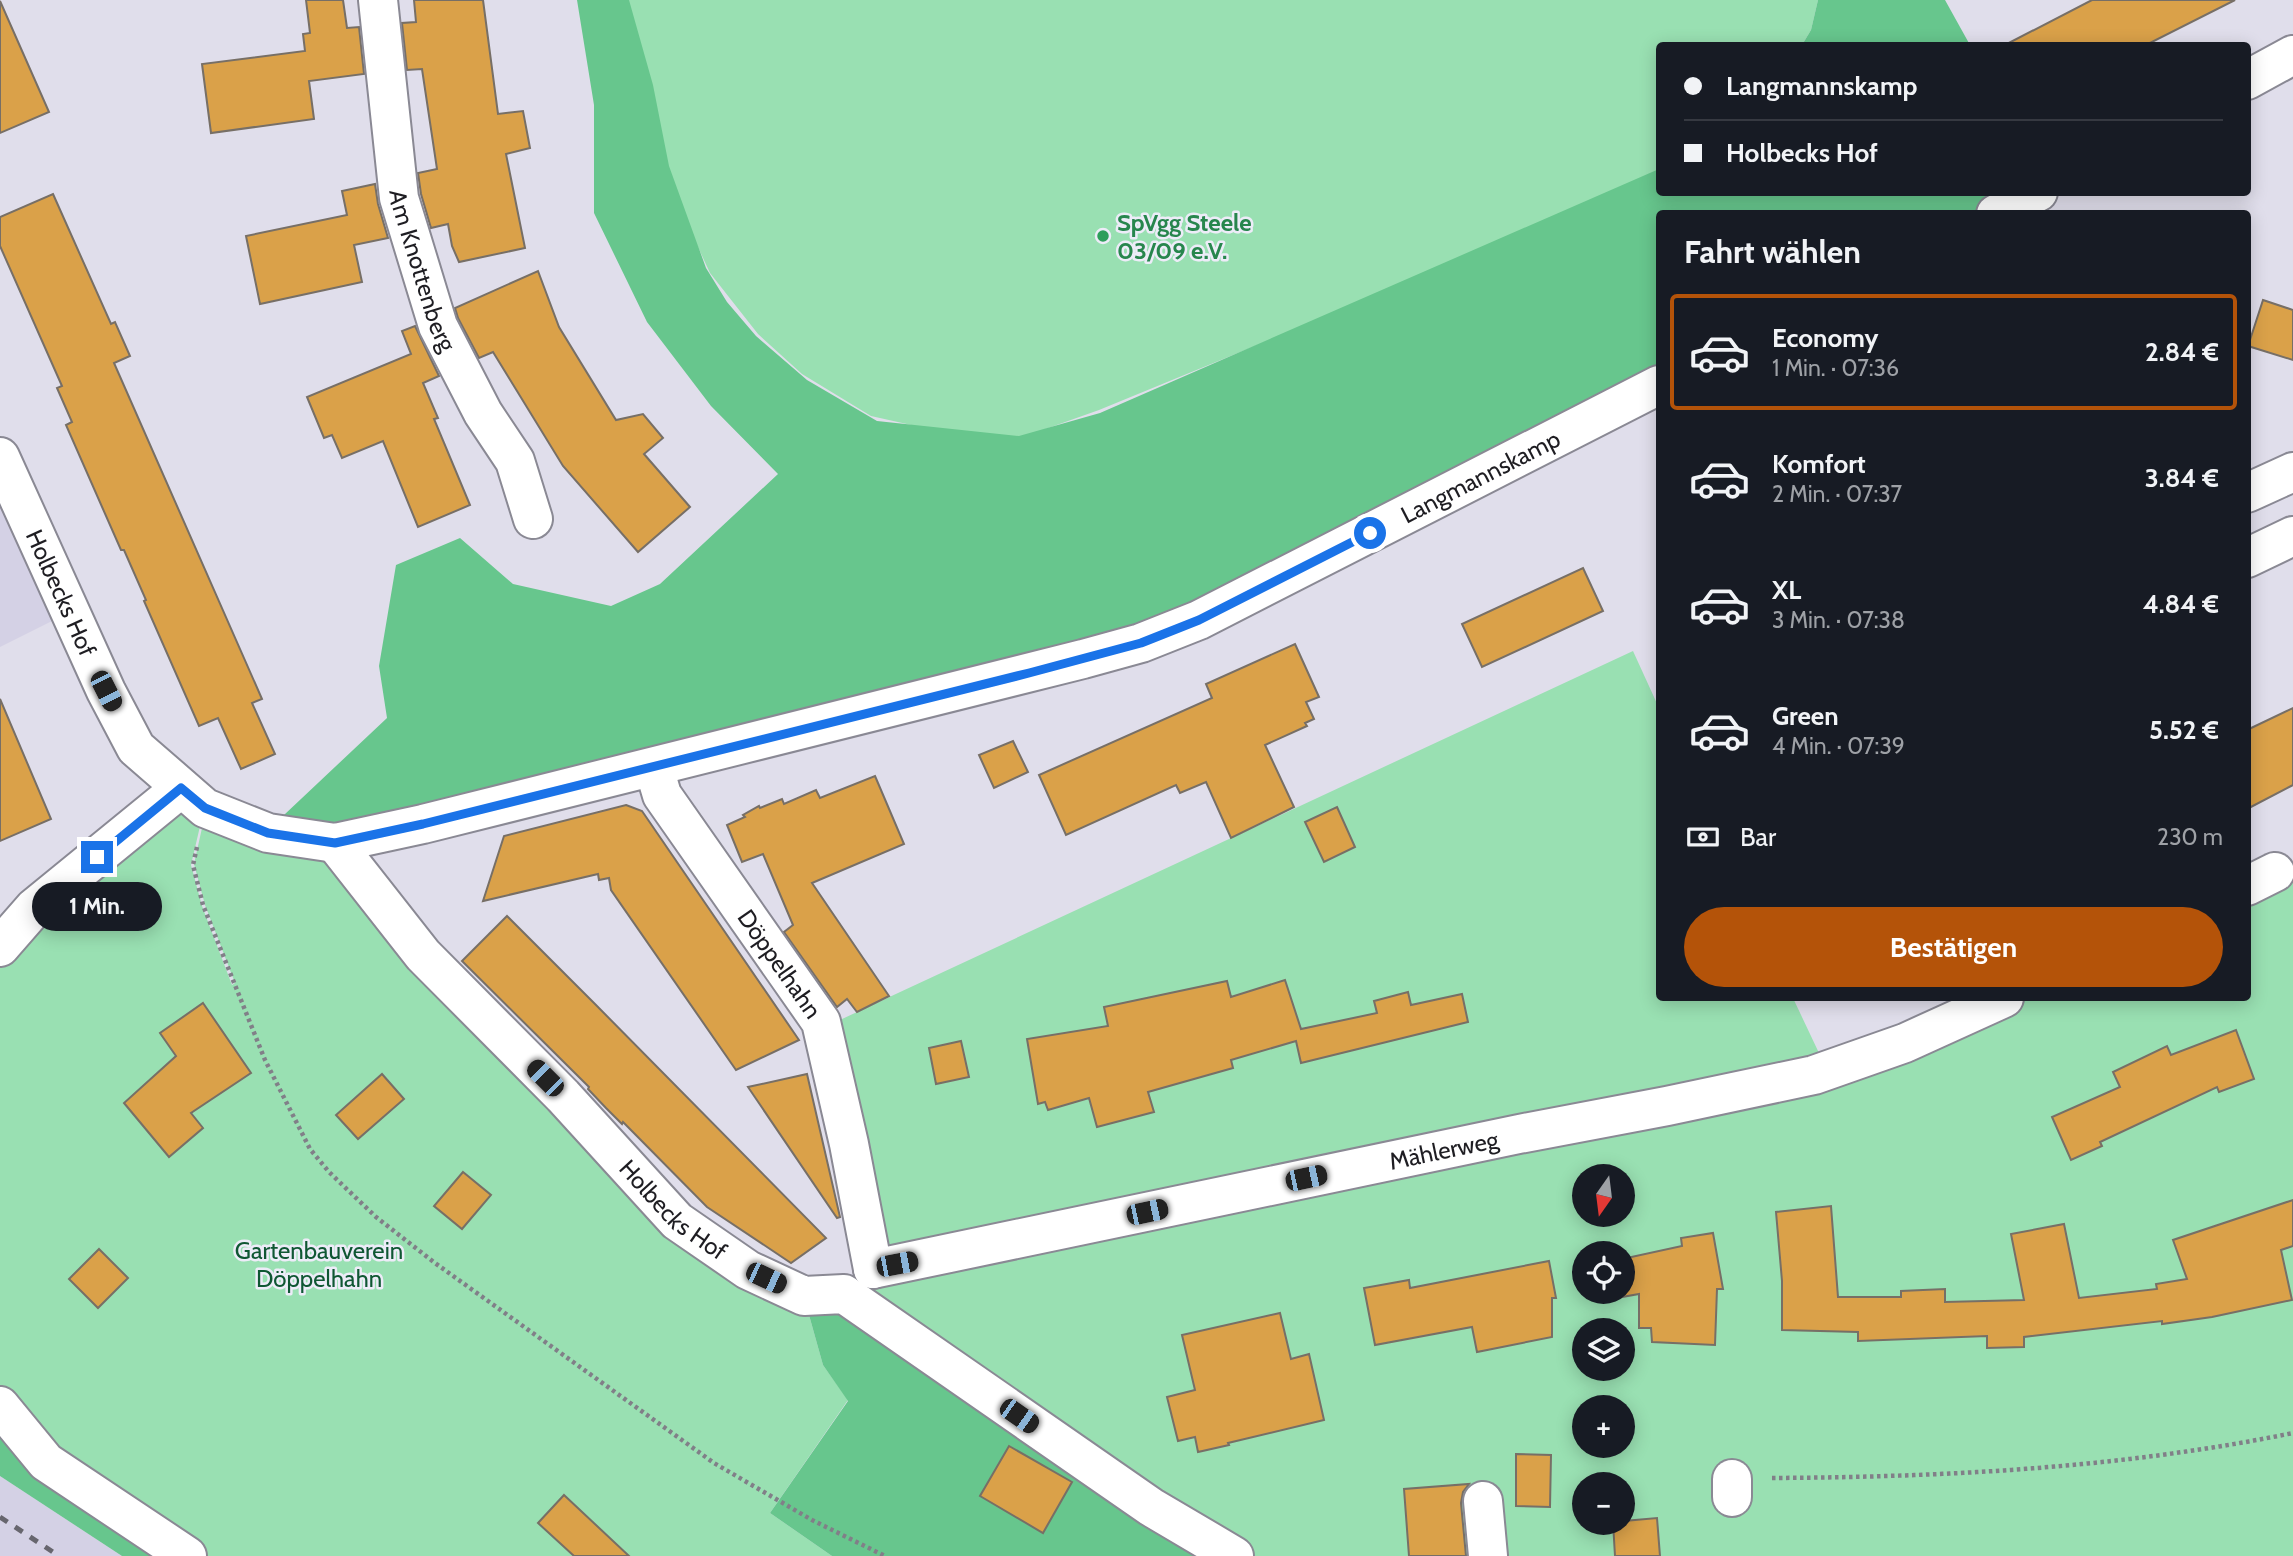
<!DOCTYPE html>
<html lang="de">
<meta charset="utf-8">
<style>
body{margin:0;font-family:Cabin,sans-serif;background:#242831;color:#f1f3f6;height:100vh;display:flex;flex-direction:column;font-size:26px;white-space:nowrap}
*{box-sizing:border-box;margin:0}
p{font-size:23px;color:#9ea1a6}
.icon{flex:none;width:38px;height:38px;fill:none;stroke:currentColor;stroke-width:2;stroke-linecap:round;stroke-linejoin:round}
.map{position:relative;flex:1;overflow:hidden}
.drawer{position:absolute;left:1656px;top:210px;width:595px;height:791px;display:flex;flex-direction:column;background:#171b24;border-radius:7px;box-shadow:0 4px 18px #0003}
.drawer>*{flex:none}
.top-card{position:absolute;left:1656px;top:42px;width:595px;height:154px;border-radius:7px;box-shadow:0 4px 18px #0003;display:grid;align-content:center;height:154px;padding:0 28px;background:#171b24}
.needle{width:46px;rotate:194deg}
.tools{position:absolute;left:1572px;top:1164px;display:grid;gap:14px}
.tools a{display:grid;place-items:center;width:63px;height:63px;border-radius:50%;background:#171b24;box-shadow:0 4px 18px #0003;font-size:35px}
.end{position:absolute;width:32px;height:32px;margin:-16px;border:9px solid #1a73e8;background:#fff;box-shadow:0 0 0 4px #fff}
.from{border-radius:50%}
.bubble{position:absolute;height:49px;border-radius:24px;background:#171b24;box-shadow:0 4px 18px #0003;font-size:23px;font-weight:700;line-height:49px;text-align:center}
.car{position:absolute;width:21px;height:42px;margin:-21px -10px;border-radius:9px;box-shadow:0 0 5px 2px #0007;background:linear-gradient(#222 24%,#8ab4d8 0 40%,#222 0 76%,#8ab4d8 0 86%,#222 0)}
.top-card b{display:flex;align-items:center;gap:24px;height:66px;font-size:26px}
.top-card b+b{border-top:2px solid #363941}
.top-card i{width:18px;height:18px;background:#f1f3f6}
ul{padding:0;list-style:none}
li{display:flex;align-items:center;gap:21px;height:116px;margin:0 14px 10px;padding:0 14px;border:4px solid transparent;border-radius:7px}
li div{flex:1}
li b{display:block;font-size:26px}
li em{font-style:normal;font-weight:700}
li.on{border-color:#b45309}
li>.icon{width:63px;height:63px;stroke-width:1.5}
h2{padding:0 28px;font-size:32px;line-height:84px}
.pay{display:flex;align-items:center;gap:18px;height:77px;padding:0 28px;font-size:26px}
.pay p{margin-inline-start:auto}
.button{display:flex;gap:14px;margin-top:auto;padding:14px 28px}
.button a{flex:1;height:80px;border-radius:42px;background:#b45309;color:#fff;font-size:28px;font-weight:700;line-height:80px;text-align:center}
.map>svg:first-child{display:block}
.built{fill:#d4d1e5}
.green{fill:#99e0b2;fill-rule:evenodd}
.forest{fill:#67c68d}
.building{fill:#daa149;stroke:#776f66;stroke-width:2}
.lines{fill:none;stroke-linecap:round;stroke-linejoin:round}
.minor-casing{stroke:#8a8994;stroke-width:42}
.path{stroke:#817f88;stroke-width:4.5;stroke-dasharray:3.5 3.5;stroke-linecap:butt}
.minor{stroke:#fff;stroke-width:38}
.rail{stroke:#67666e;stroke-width:5;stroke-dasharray:9 9;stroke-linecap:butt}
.route{stroke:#1a73e8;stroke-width:9}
.leisure-dot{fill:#2e9e5b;stroke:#edecf8;stroke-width:2.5}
.labels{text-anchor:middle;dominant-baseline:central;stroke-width:5;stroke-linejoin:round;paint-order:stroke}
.leisure-label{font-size:24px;font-weight:bold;fill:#27864d;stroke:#edecf8;text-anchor:start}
.street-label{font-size:24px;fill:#1e1d22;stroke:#edecf8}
.park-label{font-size:24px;fill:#0f5733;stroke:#edecf8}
</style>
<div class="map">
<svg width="2293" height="1556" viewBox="0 0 2293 1556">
<rect width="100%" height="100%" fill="#e0deeb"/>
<!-- built -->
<g class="built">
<polygon points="0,456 72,611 0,647"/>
<polygon points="0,1476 122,1556 0,1556"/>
</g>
<!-- green -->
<g class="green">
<polygon points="584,0 1818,0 1811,30 1802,45 1659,46 1659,169 1636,184 1350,307 1099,410 1023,437 938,431 871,416 802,374 758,334 710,273"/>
<path d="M1633,651l26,57v290h134l34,72 185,-72h235v-104l46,-20v682h-1056l-392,-262 28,-25 -46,-243zM1584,1176h38v38h-38zM1584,1253h38v39h-38zM1584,1330h38v38h-38zM1584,1407h38v39h-38zM1584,1484h38v38h-38z"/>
<polygon points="180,788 204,809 191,865 202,906 232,985 235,983 205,905 194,864 206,810 335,844 676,1221 804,1297 823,1365 848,1400 770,1513 832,1556 190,1556 0,1404 0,949"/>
</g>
<!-- forest -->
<g class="forest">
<polygon points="577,0 629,0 653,85 669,166 706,268 727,302 756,336 807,380 877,421 1019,436 1100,413 1659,169 1659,192 2032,193 1990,213 1659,214 1659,379 1196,623 421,823 267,831 387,718 379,666 396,565 460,538 513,584 611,606 660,584 778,474 711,406 647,322 594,213 594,105"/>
<polygon points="1818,0 1945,0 1970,45 1802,45 1811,30"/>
<polygon points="844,1295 1230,1556 832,1556 770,1513 848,1401 823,1365 804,1297"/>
<polygon points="0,1407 186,1556 122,1556 0,1476"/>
</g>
<!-- building -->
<g class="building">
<polygon points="306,0 343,0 347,28 359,27 364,74 309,81 314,119 211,133 202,64 305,51 303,34 310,33"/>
<polygon points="414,0 483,0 498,114 523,111 530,148 506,154 525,248 459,262 452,246 448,224 431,228 421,194 418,173 437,169 422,69 407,70 402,23 416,22"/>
<polygon points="2092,0 2235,0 2144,46 2003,46"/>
<polygon points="0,1 49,112 0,133"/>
<polygon points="375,184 378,204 388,238 354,245 362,282 260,304 246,236 347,215 342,191"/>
<polygon points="53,194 111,324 115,322 130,356 114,363 262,699 252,703 275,754 241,769 218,718 199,726 144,601 146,600 124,550 121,550 66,425 72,422 57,388 62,386 0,246 0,217"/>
<polygon points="538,271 559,327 616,420 643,414 663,438 644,454 690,507 638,552 563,466 493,352 479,358 458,318 455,308"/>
<polygon points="2263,300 2293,310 2293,360 2248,346"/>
<polygon points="415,326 439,376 423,383 438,418 434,419 470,505 418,527 383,441 342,458 332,435 324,438 307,397 411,354 402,331"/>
<polygon points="1583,568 1603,611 1482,667 1462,624"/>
<polygon points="1295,644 1319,697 1306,702 1314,719 1305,723 1307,726 1265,745 1294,807 1231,838 1206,782 1180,793 1176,785 1066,835 1039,775 1212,698 1206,684"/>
<polygon points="0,699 51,819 0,841"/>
<polygon points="2293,708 2293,785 2247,809 2247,730"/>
<polygon points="1013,741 1028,772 994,788 979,755"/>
<polygon points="875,776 904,844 812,883 889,996 857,1012 847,999 837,1007 784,932 793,925 763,854 742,862 727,825 745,817 743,815 759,806 760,808 782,799 784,804 816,790 820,798"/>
<polygon points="626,805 642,811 799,1040 736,1070 611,890 609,878 599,880 598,874 483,901 504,836"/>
<polygon points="1337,807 1355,847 1324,862 1305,822"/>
<polygon points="507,916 595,1004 826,1238 791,1263 707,1207 623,1122 622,1124 606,1108 588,1089 589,1087 462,961"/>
<polygon points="1285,980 1301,1029 1377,1013 1374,1001 1408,992 1411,1005 1462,994 1468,1022 1301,1063 1296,1041 1231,1060 1233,1068 1148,1092 1154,1112 1097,1127 1089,1098 1048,1110 1045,1102 1038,1104 1027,1039 1108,1026 1104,1007 1227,981 1231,997"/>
<polygon points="203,1003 251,1073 191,1113 203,1128 169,1157 124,1103 176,1056 160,1033"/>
<polygon points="2236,1030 2254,1079 2219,1092 2217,1087 2100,1142 2102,1146 2071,1160 2052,1117 2120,1087 2113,1072 2167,1046 2171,1055"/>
<polygon points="961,1041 969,1077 936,1084 929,1048"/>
<polygon points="382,1074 404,1099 358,1139 336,1115"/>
<polygon points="807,1074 840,1217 837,1218 748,1087"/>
<polygon points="463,1172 491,1195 462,1229 434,1206"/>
<polygon points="2293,1200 2293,1246 2281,1250 2292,1300 2212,1317 2162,1324 2162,1321 2024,1337 2024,1347 1987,1348 1987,1336 1858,1341 1858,1332 1782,1330 1782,1281 1776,1212 1831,1206 1838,1297 1901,1297 1901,1291 1945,1289 1945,1302 2024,1300 2011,1234 2064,1224 2079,1298 2157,1289 2156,1284 2187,1279 2173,1240"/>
<polygon points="1713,1233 1723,1289 1717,1289 1715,1345 1652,1342 1651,1328 1639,1328 1639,1294 1622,1297 1622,1259 1682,1246 1681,1238"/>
<polygon points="99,1249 128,1278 98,1308 69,1279"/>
<polygon points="1549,1261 1556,1298 1552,1298 1552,1337 1477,1352 1472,1327 1375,1345 1364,1288 1409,1280 1410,1288"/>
<polygon points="1280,1313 1291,1359 1309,1354 1324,1420 1228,1443 1229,1445 1198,1452 1195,1437 1178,1441 1167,1397 1195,1390 1182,1335"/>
<polygon points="1009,1446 1072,1482 1043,1533 980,1496"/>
<polygon points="1516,1454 1551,1455 1550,1507 1516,1506"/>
<polygon points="1469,1484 1463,1492 1461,1503 1466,1556 1409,1556 1404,1489"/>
<polygon points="564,1495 629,1556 574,1556 538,1523"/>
<polygon points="1657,1518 1660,1556 1615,1556 1613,1522"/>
</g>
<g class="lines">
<defs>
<g id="minor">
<path id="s1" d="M378,0l21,198 39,128 45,87 32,48 18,58"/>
<polyline points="2247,80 2293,55"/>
<polyline points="1996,214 2038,192"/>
<path id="s2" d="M0,457l106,234 30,57 69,60 63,25 67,10 88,-19 660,-165 58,-16 58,-23 460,-235"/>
<polyline points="2247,493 2293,472"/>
<polyline points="2247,558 2293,536"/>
<path id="s3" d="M654,768l8,27 159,227 28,122 24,125"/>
<path id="s4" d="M335,843l88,112 140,141 114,125 71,49 56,26 40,-2 307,213 83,49"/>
<polyline points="2247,886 2275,872"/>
<polyline points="0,947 34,908 181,788"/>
<path id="s5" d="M873,1269l646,-135 148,-28 147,-31 91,-32 99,-45"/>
<polyline points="0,1406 46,1462 187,1556"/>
<polyline points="1732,1479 1732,1497"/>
<polyline points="1483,1501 1488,1556"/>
</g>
</defs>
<!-- minor casing -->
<use href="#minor" class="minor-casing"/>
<!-- path -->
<g class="path">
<polyline points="197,847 193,865 203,905 265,1060 310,1149 329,1172 376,1217 435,1263 714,1463 812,1520 885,1556"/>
<path d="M1772,1478c175,-1 349,-10 521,-45"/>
</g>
<!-- minor -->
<use href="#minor" class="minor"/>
<!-- rail -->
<polyline class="rail" points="0,1517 59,1556"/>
</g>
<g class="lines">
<!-- route -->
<polyline class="route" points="97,857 181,788 205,808 268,833 335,843 423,824 1029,673 1141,643 1199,620 1370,533"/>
</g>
<!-- markers -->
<circle class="leisure-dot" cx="1103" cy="236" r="7"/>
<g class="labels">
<!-- leisure labels -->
<g class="leisure-label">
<text x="1117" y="222">SpVgg Steele<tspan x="1117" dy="28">03/09 e.V.</tspan></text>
</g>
<!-- street labels -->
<g class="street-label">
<text stroke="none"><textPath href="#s1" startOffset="275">Am Knottenberg</textPath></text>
<text stroke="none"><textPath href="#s2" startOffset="1757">Langmannskamp</textPath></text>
<text stroke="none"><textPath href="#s2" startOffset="149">Holbecks Hof</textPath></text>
<text stroke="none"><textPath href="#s3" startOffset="234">Döppelhahn</textPath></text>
<text stroke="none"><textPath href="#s5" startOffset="583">Mählerweg</textPath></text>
<text stroke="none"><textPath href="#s4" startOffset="500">Holbecks Hof</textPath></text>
</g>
<!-- park labels -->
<g class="park-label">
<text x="319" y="1250">Gartenbauverein<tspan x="319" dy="28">Döppelhahn</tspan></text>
</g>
</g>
</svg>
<div class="tools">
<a><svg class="needle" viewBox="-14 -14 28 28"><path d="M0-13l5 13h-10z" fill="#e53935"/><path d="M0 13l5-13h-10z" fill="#9ea1a6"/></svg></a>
<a><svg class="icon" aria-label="locate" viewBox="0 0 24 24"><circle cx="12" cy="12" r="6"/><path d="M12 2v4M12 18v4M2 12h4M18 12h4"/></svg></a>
<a><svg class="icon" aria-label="layers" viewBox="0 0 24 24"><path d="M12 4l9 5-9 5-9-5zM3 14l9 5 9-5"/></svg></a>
<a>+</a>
<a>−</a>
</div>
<i class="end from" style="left:1370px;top:533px"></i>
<i class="end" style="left:97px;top:857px"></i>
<div class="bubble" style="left:32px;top:882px;width:130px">1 Min.</div>
<i class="car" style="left:106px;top:691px;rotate:153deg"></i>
<i class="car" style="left:545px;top:1078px;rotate:315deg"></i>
<i class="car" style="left:1306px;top:1178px;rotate:78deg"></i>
<i class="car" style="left:1147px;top:1212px;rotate:78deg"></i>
<i class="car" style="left:897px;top:1264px;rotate:79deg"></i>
<i class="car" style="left:766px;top:1278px;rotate:115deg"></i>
<i class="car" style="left:1019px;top:1416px;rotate:125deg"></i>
<div class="top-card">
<b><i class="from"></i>Langmannskamp</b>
<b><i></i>Holbecks Hof</b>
</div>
<section class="drawer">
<h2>Fahrt wählen</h2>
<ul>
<li class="on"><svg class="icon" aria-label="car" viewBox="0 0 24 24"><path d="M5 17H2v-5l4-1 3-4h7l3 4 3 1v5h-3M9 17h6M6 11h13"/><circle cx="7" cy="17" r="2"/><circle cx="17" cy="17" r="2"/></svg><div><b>Economy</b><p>1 Min. · 07:36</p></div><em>2.84 €</em></li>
<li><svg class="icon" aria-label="car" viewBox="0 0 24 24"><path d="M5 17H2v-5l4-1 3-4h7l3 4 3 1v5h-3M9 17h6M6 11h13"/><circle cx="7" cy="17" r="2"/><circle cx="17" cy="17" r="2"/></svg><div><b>Komfort</b><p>2 Min. · 07:37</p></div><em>3.84 €</em></li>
<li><svg class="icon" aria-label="car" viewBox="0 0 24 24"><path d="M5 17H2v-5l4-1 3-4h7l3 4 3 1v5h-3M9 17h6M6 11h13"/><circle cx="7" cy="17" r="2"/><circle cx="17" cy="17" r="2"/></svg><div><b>XL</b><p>3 Min. · 07:38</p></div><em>4.84 €</em></li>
<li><svg class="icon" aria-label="car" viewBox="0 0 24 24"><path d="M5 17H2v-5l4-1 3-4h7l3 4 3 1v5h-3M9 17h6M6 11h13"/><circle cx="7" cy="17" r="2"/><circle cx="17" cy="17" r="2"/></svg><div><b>Green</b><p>4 Min. · 07:39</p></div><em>5.52 €</em></li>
</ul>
<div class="pay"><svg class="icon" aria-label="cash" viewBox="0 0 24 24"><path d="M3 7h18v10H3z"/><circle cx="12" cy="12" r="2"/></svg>Bar<p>230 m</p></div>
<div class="button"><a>Bestätigen</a></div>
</section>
</div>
